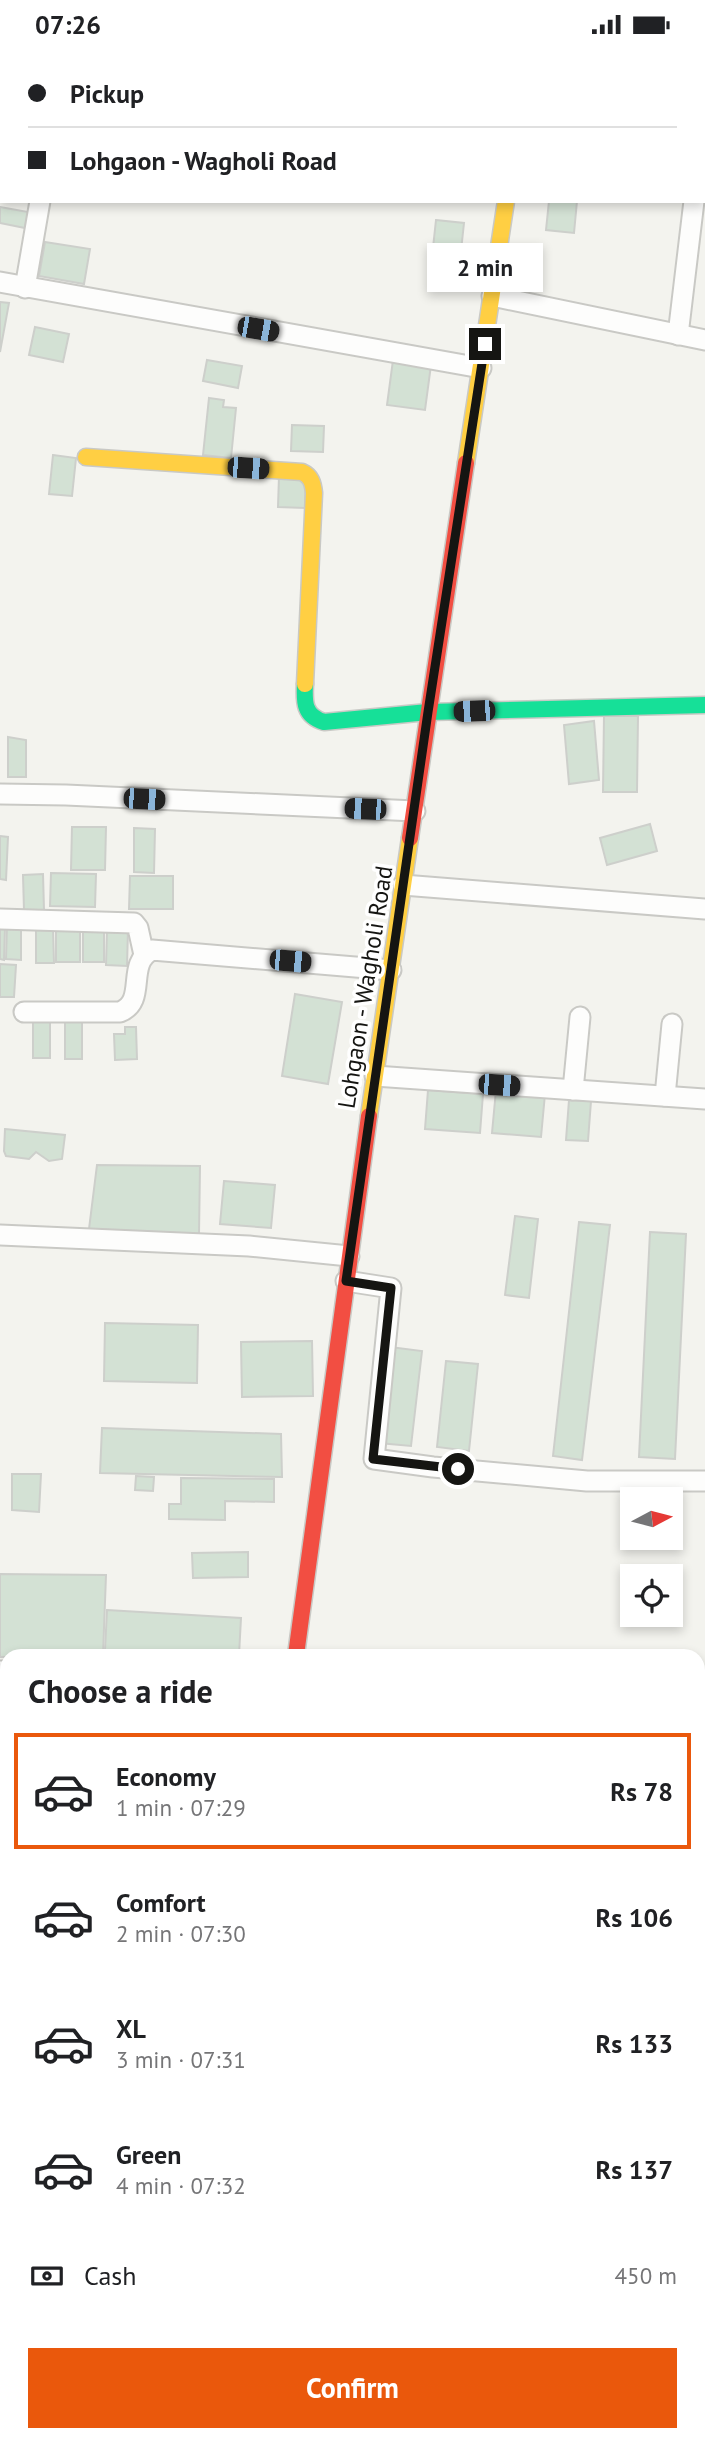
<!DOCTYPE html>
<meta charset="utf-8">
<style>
body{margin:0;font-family:"PT Sans",sans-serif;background:#f6f6f6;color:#202124;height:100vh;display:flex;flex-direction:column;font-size:26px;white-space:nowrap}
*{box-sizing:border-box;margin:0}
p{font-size:23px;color:#757577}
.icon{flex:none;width:38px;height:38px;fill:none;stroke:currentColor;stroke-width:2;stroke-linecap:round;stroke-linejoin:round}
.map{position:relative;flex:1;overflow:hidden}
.drawer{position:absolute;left:0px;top:1600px;width:705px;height:793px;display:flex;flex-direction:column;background:#fff;border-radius:21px 21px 0 0;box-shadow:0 4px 10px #0003}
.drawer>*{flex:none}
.guide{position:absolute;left:0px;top:0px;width:705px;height:154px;box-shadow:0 4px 10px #0003;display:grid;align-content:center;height:154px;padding:0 28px;background:#fff}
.needle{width:46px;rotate:83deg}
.buttons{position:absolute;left:620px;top:1438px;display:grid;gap:14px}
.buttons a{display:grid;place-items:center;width:63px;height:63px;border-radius:0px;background:#fff;box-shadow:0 4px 10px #0003;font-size:35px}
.end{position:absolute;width:32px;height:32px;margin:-16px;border:9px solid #151512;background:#fff;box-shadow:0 0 0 4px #fff}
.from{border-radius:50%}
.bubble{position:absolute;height:49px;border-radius:0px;background:#fff;box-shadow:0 4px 10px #0003;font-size:23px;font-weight:800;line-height:49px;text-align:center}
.car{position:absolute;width:21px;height:42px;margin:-21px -10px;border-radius:9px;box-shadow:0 0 5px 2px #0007;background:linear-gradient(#222 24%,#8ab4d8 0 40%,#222 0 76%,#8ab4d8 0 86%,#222 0)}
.guide b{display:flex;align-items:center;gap:24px;height:66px;font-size:26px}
.guide b+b{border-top:2px solid #e0e0e0}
.guide i{width:18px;height:18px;background:#202124}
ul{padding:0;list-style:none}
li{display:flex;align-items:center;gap:21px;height:116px;margin:0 14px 10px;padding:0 14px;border:4px solid transparent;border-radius:0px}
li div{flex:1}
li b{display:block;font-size:26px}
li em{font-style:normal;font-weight:800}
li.selected{border-color:#ea580c}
li>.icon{width:63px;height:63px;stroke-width:1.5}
h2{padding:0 28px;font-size:32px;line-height:84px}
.pay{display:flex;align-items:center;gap:18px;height:77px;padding:0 28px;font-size:26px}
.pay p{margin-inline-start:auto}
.action{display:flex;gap:14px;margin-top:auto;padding:14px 28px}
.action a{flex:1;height:80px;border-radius:0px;background:#ea580c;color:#fff;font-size:28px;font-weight:800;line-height:80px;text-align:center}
.status{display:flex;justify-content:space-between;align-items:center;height:49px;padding:0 35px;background:#fff;direction:ltr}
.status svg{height:19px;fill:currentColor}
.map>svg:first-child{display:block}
.built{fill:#e8ebde}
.building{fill:#d3e1d4;stroke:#cdcfcb;stroke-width:2}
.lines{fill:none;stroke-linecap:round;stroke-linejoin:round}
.street-casing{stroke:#c9c9c5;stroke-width:23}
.fast-casing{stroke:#c9c9c5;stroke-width:19}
.slow-casing{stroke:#c9c9c5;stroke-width:19}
.jam-casing{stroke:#c9c9c5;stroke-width:19}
.street{stroke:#fdfdfc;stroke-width:19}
.fast{stroke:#16e098;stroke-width:16}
.slow{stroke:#ffcf43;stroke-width:16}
.jam{stroke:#f24e42;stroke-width:16}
.route{stroke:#151512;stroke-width:9}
.labels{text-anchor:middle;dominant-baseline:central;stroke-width:7;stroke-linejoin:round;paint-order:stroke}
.street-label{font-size:24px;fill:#151512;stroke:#fff}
</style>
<div class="status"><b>07:26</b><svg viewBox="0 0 49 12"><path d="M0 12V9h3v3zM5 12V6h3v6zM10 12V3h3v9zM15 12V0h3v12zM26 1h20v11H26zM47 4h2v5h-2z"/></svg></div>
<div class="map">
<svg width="705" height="2391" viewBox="0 0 705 2391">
<rect width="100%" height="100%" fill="#f3f3ee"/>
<!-- built -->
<polygon class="built" points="71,2385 132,2385 132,2391 26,2391"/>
<!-- building -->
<g class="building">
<polygon points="0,57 2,57 2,104 0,103"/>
<polygon points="549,152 577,152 574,184 546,181"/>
<polygon points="0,158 28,163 25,179 0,174"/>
<polygon points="436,171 464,174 460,211 432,208"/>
<polygon points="45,193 90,200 84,235 39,227"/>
<polygon points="0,253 9,254 0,303"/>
<polygon points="35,278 69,285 63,313 29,306"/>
<polygon points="207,311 242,317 238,339 203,332"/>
<polygon points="393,311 431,316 425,361 387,356"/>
<polygon points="209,349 224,351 223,358 236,359 231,409 203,406"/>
<polygon points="292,376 324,377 323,403 291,402"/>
<polygon points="53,406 76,409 72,447 49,445"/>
<polygon points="279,427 306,428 305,459 278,458"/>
<polygon points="604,667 638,667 637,743 603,743"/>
<polygon points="594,672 599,731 569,735 564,676"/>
<polygon points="8,688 26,691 26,728 8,728"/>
<polygon points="650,775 657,802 607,816 600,789"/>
<polygon points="72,778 106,778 105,821 71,821"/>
<polygon points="134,779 155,780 154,824 134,823"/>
<polygon points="0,787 8,788 6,831 0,830"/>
<polygon points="51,824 96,825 95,858 50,857"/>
<polygon points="43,825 44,861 24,861 23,826"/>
<polygon points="130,827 173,827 173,860 129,860"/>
<polygon points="7,876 21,876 21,911 6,910"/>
<polygon points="0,877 5,878 4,911 0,910"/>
<polygon points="36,879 53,879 54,914 36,914"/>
<rect x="56" y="880" width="24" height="33"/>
<rect x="83" y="880" width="21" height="33"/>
<polygon points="107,880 128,880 127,917 106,916"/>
<polygon points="0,915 16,916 14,948 0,948"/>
<polygon points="295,945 342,953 328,1035 282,1027"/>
<polygon points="50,971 50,1009 33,1009 33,972"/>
<rect x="65" y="973" width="17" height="37"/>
<polygon points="125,978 136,978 137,1010 115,1011 114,985 125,985"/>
<polygon points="428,1041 483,1045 480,1084 425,1080"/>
<polygon points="496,1041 545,1045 541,1088 492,1084"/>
<polygon points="569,1051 591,1052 588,1092 566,1091"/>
<polygon points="5,1080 65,1086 62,1110 49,1112 36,1103 29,1110 6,1107 4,1102"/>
<polygon points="97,1116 200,1117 199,1185 89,1180"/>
<polygon points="224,1132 275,1136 271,1179 220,1175"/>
<polygon points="515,1167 538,1170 529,1249 505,1246"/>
<polygon points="579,1173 610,1176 582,1411 553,1407"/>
<polygon points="650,1183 686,1185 675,1410 639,1408"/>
<polygon points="105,1274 198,1276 197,1334 104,1332"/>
<polygon points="312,1292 313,1347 242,1348 241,1293"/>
<polygon points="390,1298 422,1302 411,1397 379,1394"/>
<polygon points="446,1312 478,1315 469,1402 437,1398"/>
<polygon points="102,1379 281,1385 282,1428 100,1424"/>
<polygon points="12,1425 41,1425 39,1463 12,1461"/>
<polygon points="136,1427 154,1428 153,1442 135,1441"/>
<polygon points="181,1429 274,1430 274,1453 225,1452 225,1471 169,1470 169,1455 181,1455"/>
<polygon points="248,1503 248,1528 193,1529 192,1504"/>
<polygon points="0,1525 106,1526 103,1606 0,1608"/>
<polygon points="107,1561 241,1569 239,1606 197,1606 105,1601"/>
<polygon points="698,1622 705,1623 705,1655 698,1655"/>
<polygon points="0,1638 7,1639 7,1674 0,1674"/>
<polygon points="701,1688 705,1688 705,1727 698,1727"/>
<polygon points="285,2385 319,2385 325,2386 325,2389 320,2389 320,2391 285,2391"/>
<rect x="337" y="2385" width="33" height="6"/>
</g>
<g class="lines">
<defs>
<g id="street">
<polyline points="67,2 67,0"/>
<polyline points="0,7 2,7"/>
<polyline points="704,68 705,55"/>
<polyline points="0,122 2,122"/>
<polyline points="0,233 481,319"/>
<polyline points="25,239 40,152"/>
<polyline points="492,247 705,291"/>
<polyline points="678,286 694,152"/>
<polyline points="0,745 66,746 415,762"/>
<polyline points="403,836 705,860"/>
<polyline points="0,870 134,874 138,879 144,906"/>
<path d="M24,963h96c28,-11 5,-48 32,-62l239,20"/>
<polyline points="375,1027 705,1050"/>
<polyline points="573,1041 580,968"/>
<polyline points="665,1047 672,975"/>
<polyline points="0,1186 249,1197 349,1207"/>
<polyline points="346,1232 391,1239 374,1410 433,1418 587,1432 705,1432"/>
<polyline points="0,1622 7,1622"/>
<polyline points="698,1674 705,1674"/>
<polyline points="0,2384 7,2383"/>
</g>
<g id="fast">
<path d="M305,635c-1,18 -1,32 19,38l104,-10 277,-7"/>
<polyline points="171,2391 172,2385"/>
</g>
<g id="slow">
<polyline points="529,0 529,2"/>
<path d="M86,408l216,15c9,4 11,11 12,21l-9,191"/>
<polyline points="466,414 506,152"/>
<polyline points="369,1067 410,789"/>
<polyline points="393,2385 394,2391"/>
</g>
<g id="jam">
<polyline points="410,789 466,414"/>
<polyline points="296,1606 369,1067"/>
</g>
</defs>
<!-- street casing -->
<use href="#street" class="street-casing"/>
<!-- fast casing -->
<use href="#fast" class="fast-casing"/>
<!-- slow casing -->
<use href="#slow" class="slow-casing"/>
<!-- jam casing -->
<use href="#jam" class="jam-casing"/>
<!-- street -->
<use href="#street" class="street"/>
<!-- fast -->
<use href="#fast" class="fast"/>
<!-- slow -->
<use href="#slow" class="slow"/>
<!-- jam -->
<use href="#jam" class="jam"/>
</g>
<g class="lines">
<!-- route -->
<polyline class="route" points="458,1420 373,1410 391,1239 346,1232 428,663 485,295"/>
</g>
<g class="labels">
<!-- street labels -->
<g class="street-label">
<text transform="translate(365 938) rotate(-81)">Lohgaon - Wagholi Road</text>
</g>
</g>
</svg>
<div class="buttons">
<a><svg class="needle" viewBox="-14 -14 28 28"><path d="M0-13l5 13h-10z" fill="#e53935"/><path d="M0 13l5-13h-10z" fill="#757577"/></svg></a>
<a><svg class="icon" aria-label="locate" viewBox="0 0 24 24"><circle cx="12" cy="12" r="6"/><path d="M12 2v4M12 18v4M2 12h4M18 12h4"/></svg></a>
</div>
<i class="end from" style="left:458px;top:1420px"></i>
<i class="end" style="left:485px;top:295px"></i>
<div class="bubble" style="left:427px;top:194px;width:116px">2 min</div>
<i class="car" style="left:258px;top:280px;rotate:100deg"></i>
<i class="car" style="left:248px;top:419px;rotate:94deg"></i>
<i class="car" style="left:474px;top:662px;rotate:268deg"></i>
<i class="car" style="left:144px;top:750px;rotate:93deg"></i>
<i class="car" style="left:365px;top:760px;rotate:272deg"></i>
<i class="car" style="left:290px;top:912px;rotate:95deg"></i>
<i class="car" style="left:499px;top:1036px;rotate:94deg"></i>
<div class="guide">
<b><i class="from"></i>Pickup</b>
<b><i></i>Lohgaon - Wagholi Road</b>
</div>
<section class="drawer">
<h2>Choose a ride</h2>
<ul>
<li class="selected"><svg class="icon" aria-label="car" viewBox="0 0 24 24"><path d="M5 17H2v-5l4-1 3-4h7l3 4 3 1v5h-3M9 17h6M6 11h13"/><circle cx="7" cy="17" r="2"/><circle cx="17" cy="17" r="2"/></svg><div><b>Economy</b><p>1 min · 07:29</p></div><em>Rs 78</em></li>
<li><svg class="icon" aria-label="car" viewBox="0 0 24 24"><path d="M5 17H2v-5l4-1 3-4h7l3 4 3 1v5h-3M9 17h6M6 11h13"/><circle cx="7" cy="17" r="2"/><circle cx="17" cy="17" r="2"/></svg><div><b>Comfort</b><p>2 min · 07:30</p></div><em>Rs 106</em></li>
<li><svg class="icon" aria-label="car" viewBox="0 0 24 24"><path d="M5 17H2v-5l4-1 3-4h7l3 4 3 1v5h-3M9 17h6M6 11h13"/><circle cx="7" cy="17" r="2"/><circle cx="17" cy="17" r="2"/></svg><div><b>XL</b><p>3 min · 07:31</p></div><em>Rs 133</em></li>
<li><svg class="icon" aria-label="car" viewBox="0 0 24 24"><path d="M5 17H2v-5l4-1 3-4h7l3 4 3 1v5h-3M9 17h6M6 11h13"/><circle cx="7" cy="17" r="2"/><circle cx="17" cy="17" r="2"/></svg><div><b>Green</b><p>4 min · 07:32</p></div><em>Rs 137</em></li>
</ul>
<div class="pay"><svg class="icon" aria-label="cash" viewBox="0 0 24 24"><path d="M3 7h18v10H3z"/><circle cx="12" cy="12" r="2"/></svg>Cash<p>450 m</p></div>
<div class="action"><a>Confirm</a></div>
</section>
</div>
